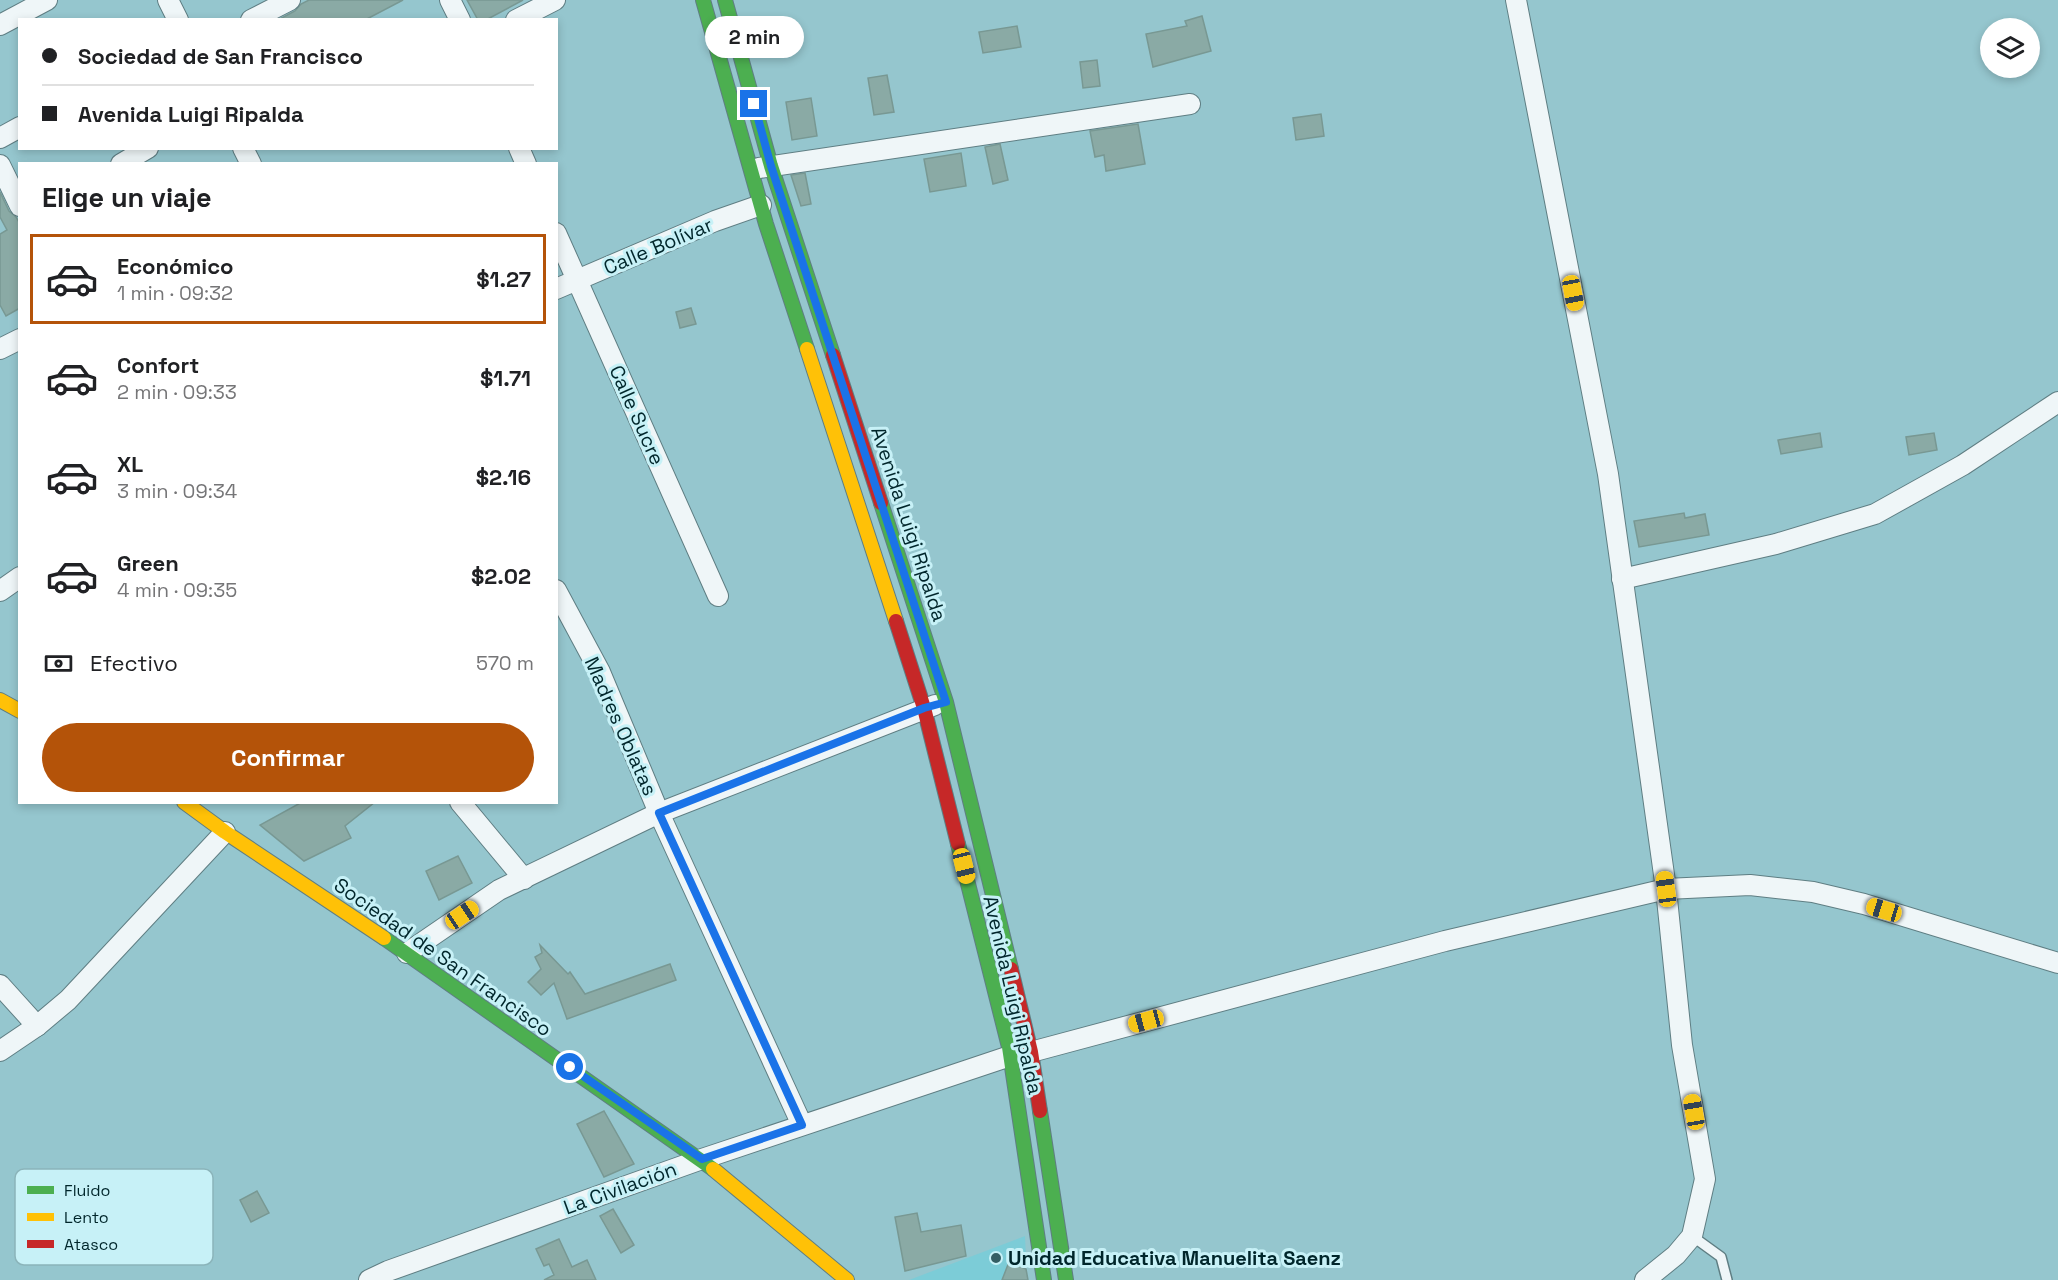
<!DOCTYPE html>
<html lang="es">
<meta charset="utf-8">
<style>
body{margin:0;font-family:"Space Grotesk",sans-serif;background:#f2f2f2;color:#202124;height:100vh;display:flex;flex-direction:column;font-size:22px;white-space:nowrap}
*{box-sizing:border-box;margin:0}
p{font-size:20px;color:#757577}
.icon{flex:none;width:33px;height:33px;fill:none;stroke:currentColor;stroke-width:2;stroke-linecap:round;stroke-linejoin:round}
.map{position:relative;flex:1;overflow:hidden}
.drawer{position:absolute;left:18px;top:162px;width:540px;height:642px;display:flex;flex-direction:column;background:#fff;border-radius:0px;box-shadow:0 3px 9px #0003}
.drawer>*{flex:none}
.guide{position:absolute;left:18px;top:18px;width:540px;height:132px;border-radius:0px;box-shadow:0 3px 9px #0003;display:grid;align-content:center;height:132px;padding:0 24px;background:#fff}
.fabs{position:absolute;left:1980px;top:18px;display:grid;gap:12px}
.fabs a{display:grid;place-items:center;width:60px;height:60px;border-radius:50%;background:#fff;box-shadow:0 3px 9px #0003;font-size:30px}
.end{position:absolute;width:27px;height:27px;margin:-14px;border:8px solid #1a73e8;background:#fff;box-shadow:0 0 0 3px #fff}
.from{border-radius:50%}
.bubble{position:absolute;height:42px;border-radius:21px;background:#fff;box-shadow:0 3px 9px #0003;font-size:20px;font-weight:700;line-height:42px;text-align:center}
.car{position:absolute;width:18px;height:36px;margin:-18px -9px;border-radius:8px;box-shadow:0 0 4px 2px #0007;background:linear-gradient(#f5c518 24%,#345 0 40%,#f5c518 0 76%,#345 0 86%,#f5c518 0)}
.guide b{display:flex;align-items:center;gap:21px;height:57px;font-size:22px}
.guide b+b{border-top:2px solid #e0e0e0}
.guide i{width:15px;height:15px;background:#202124}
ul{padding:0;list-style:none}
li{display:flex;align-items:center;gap:18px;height:90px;margin:0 12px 9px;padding:0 12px;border:3px solid transparent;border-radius:0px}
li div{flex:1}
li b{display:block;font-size:22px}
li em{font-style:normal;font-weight:700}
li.current{border-color:#b45309}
li>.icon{width:54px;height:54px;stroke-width:1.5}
h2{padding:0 24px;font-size:27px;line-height:72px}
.pay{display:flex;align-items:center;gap:15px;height:66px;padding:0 24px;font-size:22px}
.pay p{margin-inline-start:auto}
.action{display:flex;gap:12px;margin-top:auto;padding:12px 24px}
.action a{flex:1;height:69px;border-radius:36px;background:#b45309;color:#fff;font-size:24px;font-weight:700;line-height:69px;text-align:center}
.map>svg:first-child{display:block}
.built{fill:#7cccd7}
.building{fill:#8aaaa5;stroke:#789893;stroke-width:1.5}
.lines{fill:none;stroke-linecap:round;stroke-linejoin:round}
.lane-casing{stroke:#5f7e83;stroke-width:12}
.street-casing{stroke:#5f7e83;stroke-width:22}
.fast-casing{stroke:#5f7e83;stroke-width:16}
.slow-casing{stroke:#5f7e83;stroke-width:16}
.jam-casing{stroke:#5f7e83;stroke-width:16}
.lane{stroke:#eff6f8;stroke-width:9}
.street{stroke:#eff6f8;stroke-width:20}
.fast{stroke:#4caf50;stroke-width:14}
.slow{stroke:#ffc107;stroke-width:14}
.jam{stroke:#c62828;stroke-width:14}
.route{stroke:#1a73e8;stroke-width:8}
.poi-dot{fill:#345e64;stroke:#c7f1f7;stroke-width:2}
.labels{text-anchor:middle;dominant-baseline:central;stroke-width:6;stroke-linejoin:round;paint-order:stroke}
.street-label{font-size:20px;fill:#00262b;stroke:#c7f1f7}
.poi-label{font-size:20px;font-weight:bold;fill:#00262b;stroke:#c7f1f7;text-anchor:start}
.key{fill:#c7f1f7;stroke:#8bb4ba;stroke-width:1.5}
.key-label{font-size:16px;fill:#00262b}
</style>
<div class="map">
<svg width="2058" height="1280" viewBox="0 0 2058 1280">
<rect width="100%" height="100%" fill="#95c6ce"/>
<!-- built -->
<polygon class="built" points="1025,1236 1027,1280 909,1280"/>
<!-- building -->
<g class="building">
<polygon points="309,0 403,0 365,20 278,20 295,11 301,4"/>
<polygon points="467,0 523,0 486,20 478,20"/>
<polygon points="1202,16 1211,51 1153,67 1146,34 1187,26 1185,21"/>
<polygon points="1017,26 1021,47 983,53 979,32"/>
<polygon points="1097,60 1100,86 1083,88 1080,62"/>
<polygon points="887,75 894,112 874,115 868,78"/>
<polygon points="811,98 817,136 792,140 786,102"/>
<polygon points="1321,114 1324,136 1296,140 1293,118"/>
<polygon points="1138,124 1145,164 1106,171 1104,155 1095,157 1090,131"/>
<polygon points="1000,144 1008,180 993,184 985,147"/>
<polygon points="961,153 966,186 930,192 924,159"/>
<polygon points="805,173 811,204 801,206 791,175"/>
<polygon points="0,192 9,211 16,217 20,224 20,308 6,316 0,305 0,234 7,230 0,217"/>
<polygon points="691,308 696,324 680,328 676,312"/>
<polygon points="1820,433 1822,447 1781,454 1778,440"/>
<polygon points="1934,433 1937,450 1909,455 1906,437"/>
<polygon points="1684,513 1685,518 1705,514 1709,535 1639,547 1634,521"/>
<polygon points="302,802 375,802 345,826 351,838 304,861 260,825"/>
<polygon points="458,856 472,883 439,900 426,871"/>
<polygon points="540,945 568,974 570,972 585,994 670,964 676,980 567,1019 554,983 541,995 528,982 541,969 535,957 542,953"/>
<polygon points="604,1111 634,1164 604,1177 577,1124"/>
<polygon points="257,1191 269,1213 251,1222 240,1200"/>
<polygon points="613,1209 634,1245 621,1253 600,1216"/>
<polygon points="917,1213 921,1232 961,1225 966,1256 905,1271 895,1217"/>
<polygon points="559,1239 572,1267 587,1260 596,1280 544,1280 554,1275 549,1264 544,1266 536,1249"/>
<polygon points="1009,1262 1026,1269 1028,1280 1002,1280"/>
</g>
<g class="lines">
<defs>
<polyline id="lane" points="1692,1236 1721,1257 1727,1280"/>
<g id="street">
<polyline points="168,0 178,20"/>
<polyline points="450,0 460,20"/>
<polyline points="1516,0 1608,474 1666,889 1682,1045 1705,1179 1692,1236 1676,1255 1645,1280"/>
<polyline points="251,20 290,0"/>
<polyline points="516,20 555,0"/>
<polyline points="0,25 47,0"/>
<polyline points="0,138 20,127"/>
<polyline points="243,148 251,164"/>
<polyline points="519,148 526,164"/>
<polyline points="121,164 148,148"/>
<polyline points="0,165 20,206"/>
<polyline points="759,168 1190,104"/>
<polyline points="556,233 718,596"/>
<polyline points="556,289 715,221 761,205"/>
<polyline points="0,349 20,339"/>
<polyline points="1622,579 1776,544 1875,514 1963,465 2058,402"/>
<polyline points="556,590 600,672 659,813 802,1125"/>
<polyline points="0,591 20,577"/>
<polyline points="460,802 524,879"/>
<polyline points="407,953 499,890 659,813 935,705"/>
<polyline points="0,985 37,1026"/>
<polyline points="0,1051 37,1026 68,1000 225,832"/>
<polyline points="1031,1052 1445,941 1666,889 1750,885 1813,892 1864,904 2058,963"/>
<polyline points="369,1280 388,1271 702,1159 1010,1056"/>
</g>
<g id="fast">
<polyline points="703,0 766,224 807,349"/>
<polyline points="725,0 771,166 833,355"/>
<polyline points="881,503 946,702 1011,969"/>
<polyline points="958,844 1009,1047 1044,1280"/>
<polyline points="384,938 713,1169"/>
<polyline points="1040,1111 1066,1280"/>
</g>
<g id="slow">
<polyline points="807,349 896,621"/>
<polyline points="0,700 20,711"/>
<polyline points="184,802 225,832 384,938"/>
<polyline points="713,1169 847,1280"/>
</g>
<g id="jam">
<polyline points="833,355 881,503"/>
<polyline points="896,621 924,708 958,844"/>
<polyline points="1011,969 1031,1052 1040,1111"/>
</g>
</defs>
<!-- lane casing -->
<use href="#lane" class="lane-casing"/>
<!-- street casing -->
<use href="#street" class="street-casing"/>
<!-- fast casing -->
<use href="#fast" class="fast-casing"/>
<!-- slow casing -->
<use href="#slow" class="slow-casing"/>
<!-- jam casing -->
<use href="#jam" class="jam-casing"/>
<!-- lane -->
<use href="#lane" class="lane"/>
<!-- street -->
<use href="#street" class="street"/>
<!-- fast -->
<use href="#fast" class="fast"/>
<!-- slow -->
<use href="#slow" class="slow"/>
<!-- jam -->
<use href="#jam" class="jam"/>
</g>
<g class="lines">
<!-- route -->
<polyline class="route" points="570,1067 702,1159 802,1125 659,813 924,708 946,702 771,166 754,104"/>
</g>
<!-- markers -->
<circle class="poi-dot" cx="996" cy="1258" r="6"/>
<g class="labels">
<!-- street labels -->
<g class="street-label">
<text transform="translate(658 246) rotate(-23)">Calle Bolívar</text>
<text transform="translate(637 415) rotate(66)">Calle Sucre</text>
<text transform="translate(909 524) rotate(72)">Avenida Luigi Ripalda</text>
<text transform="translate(621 726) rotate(66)">Madres Oblatas</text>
<text transform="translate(443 957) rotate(35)">Sociedad de San Francisco</text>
<text transform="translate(1013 995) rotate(77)">Avenida Luigi Ripalda</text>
<text transform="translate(620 1188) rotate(-20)">La Civilación</text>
</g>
<!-- poi labels -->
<g class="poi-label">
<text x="1008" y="1258">Unidad Educativa Manuelita Saenz</text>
</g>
</g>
<!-- legend -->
<rect x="15" y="1169" width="198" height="96" rx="9" class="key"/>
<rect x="27" y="1186" width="27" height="8" fill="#4caf50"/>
<rect x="27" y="1213" width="27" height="8" fill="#ffc107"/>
<rect x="27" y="1240" width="27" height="8" fill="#c62828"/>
<g class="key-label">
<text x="64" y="1196">Fluido</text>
<text x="64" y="1223">Lento</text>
<text x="64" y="1250">Atasco</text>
</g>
</svg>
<div class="fabs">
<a><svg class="icon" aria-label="layers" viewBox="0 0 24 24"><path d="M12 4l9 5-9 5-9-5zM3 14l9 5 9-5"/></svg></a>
</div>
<i class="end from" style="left:570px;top:1067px"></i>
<i class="end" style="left:754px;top:104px"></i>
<div class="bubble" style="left:705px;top:16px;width:99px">2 min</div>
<i class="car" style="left:1573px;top:293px;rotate:169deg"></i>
<i class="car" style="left:964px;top:866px;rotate:166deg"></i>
<i class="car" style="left:1666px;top:889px;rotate:352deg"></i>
<i class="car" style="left:1884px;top:910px;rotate:287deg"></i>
<i class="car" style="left:462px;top:915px;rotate:56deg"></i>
<i class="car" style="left:1146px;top:1021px;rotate:255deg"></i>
<i class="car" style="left:1694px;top:1112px;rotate:350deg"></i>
<div class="guide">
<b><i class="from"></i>Sociedad de San Francisco</b>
<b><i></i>Avenida Luigi Ripalda</b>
</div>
<section class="drawer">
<h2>Elige un viaje</h2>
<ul>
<li class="current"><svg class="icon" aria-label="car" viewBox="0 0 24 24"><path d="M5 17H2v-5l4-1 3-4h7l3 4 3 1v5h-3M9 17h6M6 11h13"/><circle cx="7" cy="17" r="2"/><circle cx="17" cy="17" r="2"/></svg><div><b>Económico</b><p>1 min · 09:32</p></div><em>$1.27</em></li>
<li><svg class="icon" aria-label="car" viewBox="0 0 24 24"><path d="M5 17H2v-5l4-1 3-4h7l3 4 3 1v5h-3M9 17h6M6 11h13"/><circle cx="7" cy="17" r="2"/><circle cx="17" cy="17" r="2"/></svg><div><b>Confort</b><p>2 min · 09:33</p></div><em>$1.71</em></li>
<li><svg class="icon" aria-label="car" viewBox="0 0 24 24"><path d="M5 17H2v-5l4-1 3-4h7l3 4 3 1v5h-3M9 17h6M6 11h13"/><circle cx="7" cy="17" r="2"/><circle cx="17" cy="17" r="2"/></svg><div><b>XL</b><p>3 min · 09:34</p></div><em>$2.16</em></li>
<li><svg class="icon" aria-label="car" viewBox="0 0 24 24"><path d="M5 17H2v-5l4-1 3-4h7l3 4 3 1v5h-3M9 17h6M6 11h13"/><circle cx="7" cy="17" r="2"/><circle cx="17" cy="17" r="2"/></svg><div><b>Green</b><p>4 min · 09:35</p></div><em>$2.02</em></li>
</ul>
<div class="pay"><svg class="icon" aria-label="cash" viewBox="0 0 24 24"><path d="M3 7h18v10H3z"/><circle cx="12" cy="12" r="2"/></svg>Efectivo<p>570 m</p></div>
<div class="action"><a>Confirmar</a></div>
</section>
</div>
